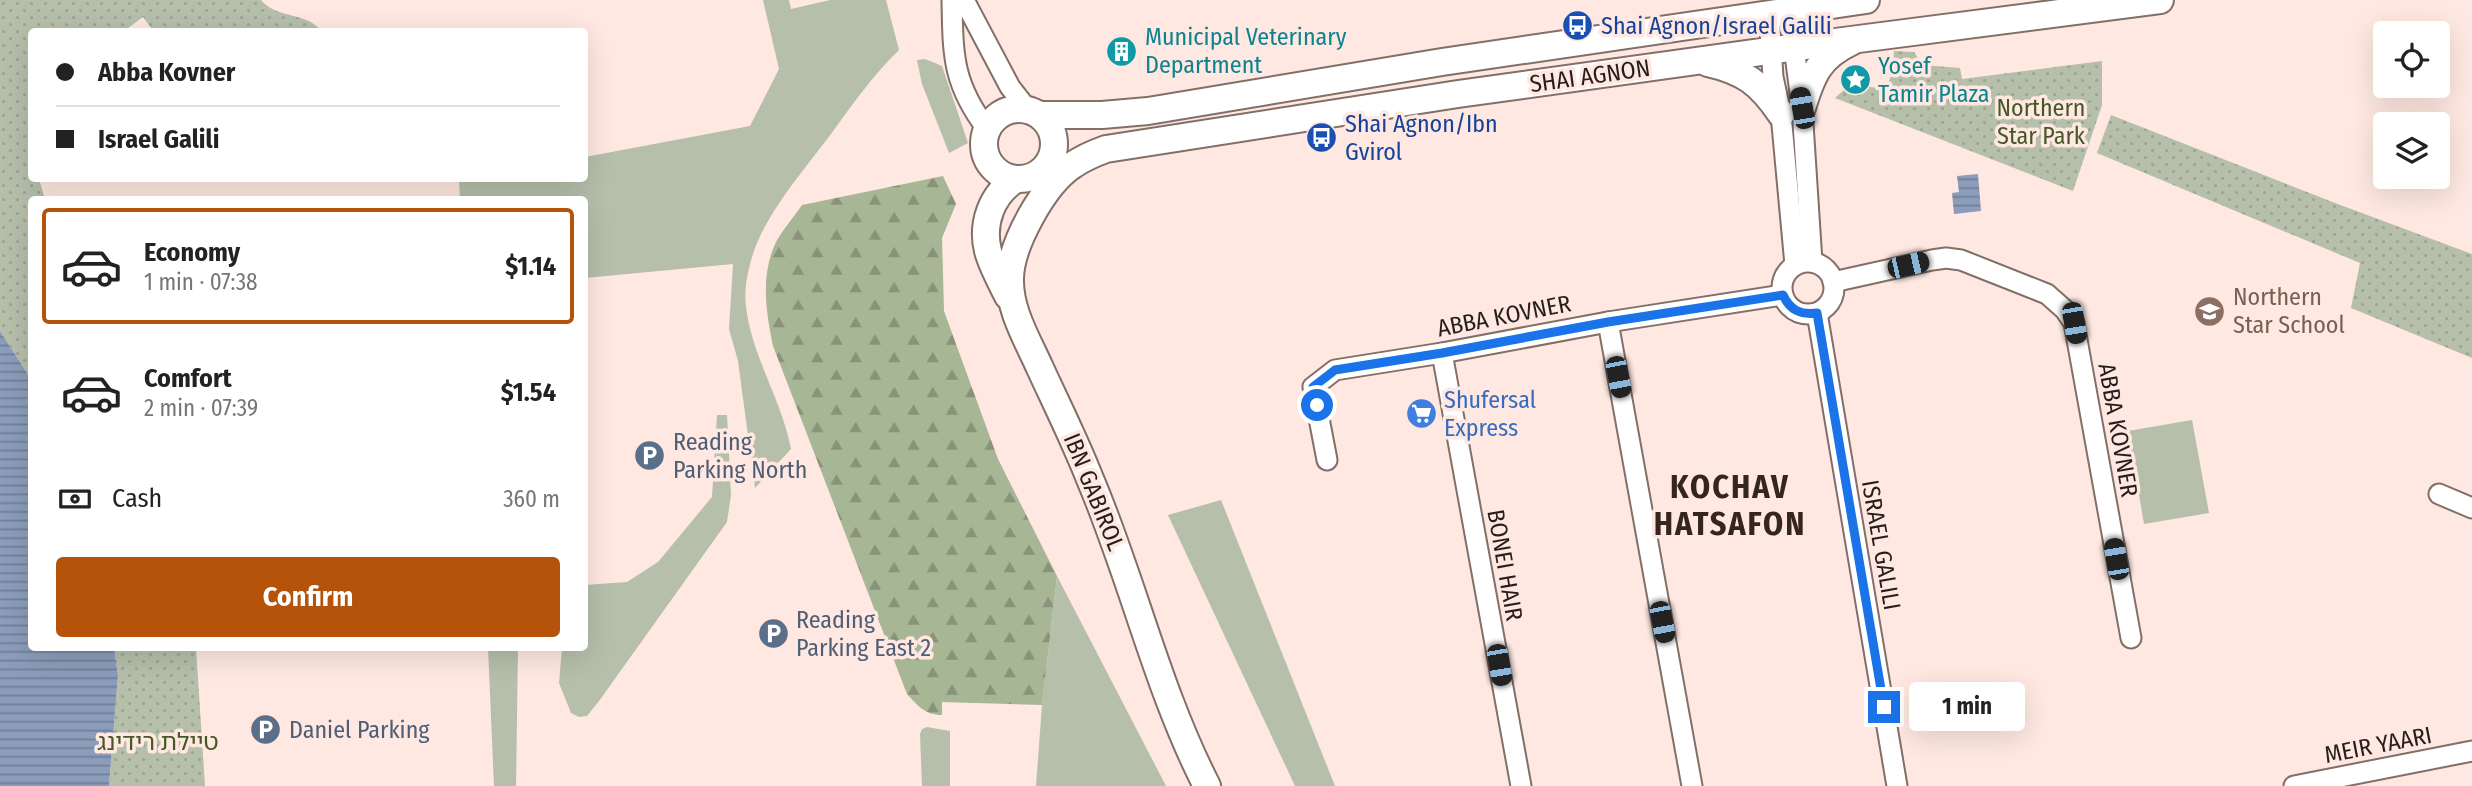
<!DOCTYPE html>
<meta charset="utf-8">
<style>
body{margin:0;font-family:"Fira Sans Condensed","Noto Sans Hebrew",sans-serif;background:#f6f6f6;color:#222;height:100vh;display:flex;flex-direction:column;font-size:26px;white-space:nowrap}
*{box-sizing:border-box;margin:0}
p{font-size:23px;color:#767676}
.icon{flex:none;width:38px;height:38px;fill:none;stroke:currentColor;stroke-width:2;stroke-linecap:round;stroke-linejoin:round}
.map{position:relative;flex:1;overflow:hidden}
.drawer{position:absolute;left:28px;top:196px;width:560px;height:455px;display:flex;flex-direction:column;background:#fff;border-radius:7px;box-shadow:0 7px 28px #0002}
.drawer>*{flex:none}
.hud{position:absolute;left:28px;top:28px;width:560px;height:154px;border-radius:7px;box-shadow:0 7px 28px #0002;display:grid;align-content:center;height:154px;padding:0 28px;background:#fff}
.fabs{position:absolute;left:2373px;top:21px;display:grid;gap:14px}
.fabs a{display:grid;place-items:center;width:77px;height:77px;border-radius:7px;background:#fff;box-shadow:0 7px 28px #0002;font-size:35px}
.end{position:absolute;width:32px;height:32px;margin:-16px;border:9px solid #1a73e8;background:#fff;box-shadow:0 0 0 4px #fff}
.from{border-radius:50%}
.bubble{position:absolute;height:49px;border-radius:7px;background:#fff;box-shadow:0 7px 28px #0002;font-size:23px;font-weight:700;line-height:49px;text-align:center}
.car{position:absolute;width:21px;height:42px;margin:-21px -10px;border-radius:9px;box-shadow:0 0 5px 2px #0007;background:linear-gradient(#222 24%,#8ab4d8 0 40%,#222 0 76%,#8ab4d8 0 86%,#222 0)}
.hud b{display:flex;align-items:center;gap:24px;height:66px;font-size:26px}
.hud b+b{border-top:2px solid #e0e0e0}
.hud i{width:18px;height:18px;background:#222}
ul{padding:12px 0 0;list-style:none}
li{display:flex;align-items:center;gap:21px;height:116px;margin:0 14px 10px;padding:0 14px;border:4px solid transparent;border-radius:7px}
li div{flex:1}
li b{display:block;font-size:26px}
li em{font-style:normal;font-weight:700}
li.current{border-color:#b45309}
li>.icon{width:63px;height:63px;stroke-width:1.5}
.pay{display:flex;align-items:center;gap:18px;height:77px;padding:0 28px;font-size:26px}
.pay p{margin-inline-start:auto}
.primary-button{display:flex;gap:14px;margin-top:auto;padding:14px 28px}
.primary-button a{flex:1;height:80px;border-radius:7px;background:#b45309;color:#fff;font-size:28px;font-weight:700;line-height:80px;text-align:center}
.map>svg:first-child{display:block}
.grass{fill:#b5bfaa}
.forest{fill:url(#forest-firs)}
.park{fill:url(#park-dots)}
.water{fill:url(#water-rules)}
.lines{fill:none;stroke-linecap:round;stroke-linejoin:round}
.street-casing{stroke:#826f68;stroke-width:23}
.secondary-casing{stroke:#826f68;stroke-width:30}
.street{stroke:#fff;stroke-width:19}
.secondary{stroke:#fff;stroke-width:26}
.route{stroke:#1a73e8;stroke-width:9}
.labels{text-anchor:middle;dominant-baseline:central;stroke-width:7;stroke-linejoin:round;paint-order:stroke}
.transit-label{font-size:24px;fill:#164399;stroke:#fee8e1;text-anchor:start}
.culture-label{font-size:24px;fill:#0d838f;stroke:#fee8e1;text-anchor:start}
.street-label{font-size:24px;fill:#261e1b;stroke:#fee8e1}
.park-label{font-size:24px;fill:#455926;stroke:#fee8e1}
.education-label{font-size:24px;fill:#785e54;stroke:#fee8e1;text-anchor:start}
.shop-label{font-size:24px;fill:#366cbe;stroke:#fee8e1;text-anchor:start}
.service-label{font-size:24px;fill:#4e5e75;stroke:#fee8e1;text-anchor:start}
.district-label{font-size:32px;font-weight:bold;letter-spacing:2px;fill:#35251f;stroke:#fee8e1}
</style>
<div class="map">
<svg width="2472" height="786" viewBox="0 0 2472 786">
<defs>
<pattern id="forest-firs" width="22" height="20" patternUnits="userSpaceOnUse" patternTransform="scale(1.75)"><rect width="22" height="20" fill="#a7b695"/><path d="M5 1l3.5 6h-7zM16 11l3.5 6h-7z" fill="#889379"/></pattern>
<pattern id="park-dots" width="8" height="8" patternUnits="userSpaceOnUse" patternTransform="scale(1.75)"><rect width="8" height="8" fill="#b5bfaa"/><path d="M2 2h.1M6 6h.1" fill="none" stroke="#9ca492" stroke-width="1.8" stroke-linecap="round"/></pattern>
<pattern id="water-rules" width="6" height="5" patternUnits="userSpaceOnUse" patternTransform="scale(1.75)"><rect width="6" height="5" fill="#8b9dbb"/><path d="M0 2.5h6" fill="none" stroke="#717f97"/></pattern>
</defs>
<rect width="100%" height="100%" fill="#fee8e1"/>
<!-- grass -->
<g class="grass">
<path d="M763,0h26l2,9 39,-9h56l13,50c-27,26 -49,58 -71,88 -23,30 -50,62 -67,96 -10,21 -18,50 -15,73 6,50 36,93 45,142l-36,39 -17,-127 -9,-32 4,-65 -148,14 -1,-78 -124,-1 -1,-19 125,-2 1,-21 165,-31 29,-57z"/>
<polygon points="925,59 942,66 968,143 949,153 922,84 917,60"/>
<polygon points="717,415 727,415 731,495 727,522 599,701 587,716 579,717 571,713 559,683 562,648 584,648 585,585 627,582 658,562 712,497"/>
<polygon points="2192,420 2209,513 2144,524 2128,431"/>
<polygon points="1221,500 1335,786 1295,786 1168,515"/>
<polygon points="1057,576 1166,786 1036,786 1042,705"/>
<polygon points="488,648 518,648 516,786 494,786"/>
<polygon points="927,727 950,731 950,786 922,786 920,734 922,729"/>
</g>
<!-- forest -->
<path class="forest" d="M943,176l13,28 -14,34 2,73 54,148 59,117 -15,129 -100,-3v13c-17,0 -24,-9 -35,-21l-134,-348c-7,-34 -13,-71 3,-104 7,-13 18,-25 26,-37z"/>
<!-- park -->
<g class="park">
<path d="M0,0h261c15,19 47,12 60,31l-167,1 -11,-15 -19,14 -92,1v69l-3,2 3,9v66l7,1 6,20 -13,1 -1,179 -31,-48z"/>
<polygon points="1894,51 1914,52 1923,65 1960,68 1962,79 2102,61 2102,105 2073,191 1835,98 1845,89 1853,92 1870,87 1886,89 1892,73"/>
<polygon points="2111,115 2335,203 2472,254 2472,358 2351,308 2360,263 2097,153"/>
<polygon points="114,648 196,648 205,786 109,786 118,675"/>
</g>
<!-- water -->
<g class="water">
<polygon points="1978,174 1981,211 1954,214 1952,193 1959,192 1957,176"/>
<polygon points="0,331 31,379 32,648 114,648 118,675 109,786 0,786"/>
</g>
<g class="lines">
<defs>
<g id="street">
<path d="M952,0c1,54 0,83 35,129"/>
<polyline points="964,0 1010,87 1028,110"/>
<polyline points="1794,11 1794,47 1802,108 1812,262"/>
<polyline points="1769,14 1773,77 1781,114 1795,265"/>
<circle cx="1808" cy="288" r="26"/>
<polyline points="1833,282 1932,260 1946,258 1961,260 2047,294 2065,310 2074,323 2131,638"/>
<polyline points="1817,313 1897,786"/>
<polyline points="1608,322 1692,786"/>
<polyline points="1442,353 1521,786"/>
<polyline points="1327,460 1313,387 1335,370 1442,353 1608,322 1783,295"/>
<polyline points="2439,494 2472,508"/>
<polyline points="2294,786 2472,751"/>
</g>
<g id="secondary">
<path d="M1708,63c36,8 52,20 73,51"/>
<path d="M1802,108c10,-33 17,-51 49,-66"/>
<circle cx="1019" cy="144" r="35"/>
<polyline points="1040,115 1102,115 1148,111 1442,62 1866,0"/>
<path d="M1008,296c-7,-14 -16,-30 -20,-45 -7,-28 4,-57 28,-72"/>
<path d="M1207,786c-50,-97 -74,-206 -117,-307 -15,-38 -33,-74 -50,-111 -13,-29 -31,-58 -30,-90 1,-34 34,-94 63,-113 10,-7 22,-12 33,-16l352,-55 354,-49 348,-45"/>
</g>
</defs>
<!-- street casing -->
<use href="#street" class="street-casing"/>
<!-- secondary casing -->
<use href="#secondary" class="secondary-casing"/>
<!-- street -->
<use href="#street" class="street"/>
<!-- secondary -->
<use href="#secondary" class="secondary"/>
</g>
<g class="lines">
<!-- route -->
<path class="route" d="M1317,405l-4,-18 22,-17 107,-17 166,-31 175,-27c7,15 17,20 34,18l67,394"/>
</g>
<!-- icons -->
<defs>
<symbol id="bus-disc" viewBox="-11 -11 22 22"><circle r="9.5" fill="#1a4fb4" stroke="#fee8e1"/><path d="M-5-6H5V4H4V6H2V4H-2V6H-4V4H-5ZM-3.5-4V0h7V-4ZM-3.5 1.2v1.5H-2V1.2ZM2 1.2v1.5H3.5V1.2Z" fill="#fff"/></symbol>
<symbol id="building-disc" viewBox="-11 -11 22 22"><circle r="9.5" fill="#0f9aa8" stroke="#fee8e1"/><path d="M-4-6H4V6H1V3H-1V6H-4ZM-2.5-4.3h1.7v1.8h-1.7ZM.8-4.3h1.7v1.8H.8ZM-2.5-1h1.7V.8h-1.7ZM.8-1h1.7V.8H.8Z" fill="#fff"/></symbol>
<symbol id="sight-disc" viewBox="-11 -11 22 22"><circle r="9.5" fill="#0f9aa8" stroke="#fee8e1"/><path d="M0-6L1.8-2.2L6-1.7L2.9 1.2L3.7 5.4L0 3.3L-3.7 5.4L-2.9 1.2L-6-1.7L-1.8-2.2Z" fill="#fff"/></symbol>
<symbol id="school-disc" viewBox="-11 -11 22 22"><circle r="9.5" fill="#8d6e63" stroke="#fee8e1"/><path d="M0-5L7-2L0 1L-7-2ZM-4 1L0 2.5L4 1V4Q0 6-4 4Z" fill="#fff"/></symbol>
<symbol id="supermarket-disc" viewBox="-11 -11 22 22"><circle r="9.5" fill="#3f7fe0" stroke="#fee8e1"/><path d="M-6-5.5h2.5l.6 2H6L4.5 2H-2.5L-4.4-4H-6ZM-1.5 3.2a1.3 1.3 0 1 0 .1 0ZM3 3.2a1.3 1.3 0 1 0 .1 0Z" fill="#fff"/></symbol>
<symbol id="parking-disc" viewBox="-11 -11 22 22"><circle r="9.5" fill="#5c6f8a" stroke="#fee8e1"/><path d="M-3.5-5.5H1a3.5 3.5 0 0 1 0 7H-1V5.5H-3.5ZM-1-3.4V-.6H.8a1.4 1.4 0 0 0 0-2.8Z" fill="#fff"/></symbol>
</defs>
<g fill-rule="evenodd">
<use href="#bus-disc" x="1560" y="8" width="35" height="35"/>
<use href="#building-disc" x="1104" y="34" width="35" height="35"/>
<use href="#sight-disc" x="1838" y="62" width="35" height="35"/>
<use href="#bus-disc" x="1304" y="120" width="35" height="35"/>
<use href="#school-disc" x="2192" y="294" width="35" height="35"/>
<use href="#supermarket-disc" x="1404" y="396" width="35" height="35"/>
<use href="#parking-disc" x="632" y="438" width="35" height="35"/>
<use href="#parking-disc" x="756" y="616" width="35" height="35"/>
<use href="#parking-disc" x="248" y="712" width="35" height="35"/>
</g>
<g class="labels">
<!-- transit labels -->
<g class="transit-label">
<text x="1601" y="26">Shai Agnon/Israel Galili</text>
<text x="1345" y="124">Shai Agnon/Ibn<tspan x="1345" dy="28">Gvirol</tspan></text>
</g>
<!-- culture labels -->
<g class="culture-label">
<text x="1145" y="37">Municipal Veterinary<tspan x="1145" dy="28">Department</tspan></text>
<text x="1878" y="66">Yosef<tspan x="1878" dy="28">Tamir Plaza</tspan></text>
</g>
<!-- street labels -->
<g class="street-label">
<text transform="translate(1590 76) rotate(-8)">SHAI AGNON</text>
<text transform="translate(1504 316) rotate(-11)">ABBA KOVNER</text>
<text transform="translate(2118 430) rotate(80)">ABBA KOVNER</text>
<text transform="translate(1094 492) rotate(68)">IBN GABIROL</text>
<text transform="translate(1881 545) rotate(80)">ISRAEL GALILI</text>
<text transform="translate(1505 565) rotate(80)">BONEI HAIR</text>
<text transform="translate(2378 745) rotate(-11)">MEIR YAARI</text>
</g>
<!-- park labels -->
<g class="park-label">
<text x="2041" y="108">Northern<tspan x="2041" dy="28">Star Park</tspan></text>
<text x="158" y="742">טיילת רידינג</text>
</g>
<!-- education labels -->
<g class="education-label">
<text x="2233" y="297">Northern<tspan x="2233" dy="28">Star School</tspan></text>
</g>
<!-- shop labels -->
<g class="shop-label">
<text x="1444" y="400">Shufersal<tspan x="1444" dy="28">Express</tspan></text>
</g>
<!-- service labels -->
<g class="service-label">
<text x="673" y="442">Reading<tspan x="673" dy="28">Parking North</tspan></text>
<text x="796" y="620">Reading<tspan x="796" dy="28">Parking East 2</tspan></text>
<text x="289" y="730">Daniel Parking</text>
</g>
<!-- district labels -->
<g class="district-label">
<text x="1730" y="487">KOCHAV<tspan x="1730" dy="37">HATSAFON</tspan></text>
</g>
</g>
</svg>
<div class="fabs">
<a><svg class="icon" aria-label="locate" viewBox="0 0 24 24"><circle cx="12" cy="12" r="6"/><path d="M12 2v4M12 18v4M2 12h4M18 12h4"/></svg></a>
<a><svg class="icon" aria-label="layers" viewBox="0 0 24 24"><path d="M12 4l9 5-9 5-9-5zM3 14l9 5 9-5"/></svg></a>
</div>
<i class="end from" style="left:1317px;top:405px"></i>
<i class="end" style="left:1884px;top:707px"></i>
<div class="bubble" style="left:1909px;top:682px;width:116px">1 min</div>
<i class="car" style="left:1802px;top:108px;rotate:350deg"></i>
<i class="car" style="left:1908px;top:265px;rotate:77deg"></i>
<i class="car" style="left:2074px;top:323px;rotate:170deg"></i>
<i class="car" style="left:1618px;top:377px;rotate:169deg"></i>
<i class="car" style="left:2116px;top:559px;rotate:350deg"></i>
<i class="car" style="left:1662px;top:622px;rotate:169deg"></i>
<i class="car" style="left:1499px;top:665px;rotate:170deg"></i>
<div class="hud">
<b><i class="from"></i>Abba Kovner</b>
<b><i></i>Israel Galili</b>
</div>
<section class="drawer">
<ul>
<li class="current"><svg class="icon" aria-label="car" viewBox="0 0 24 24"><path d="M5 17H2v-5l4-1 3-4h7l3 4 3 1v5h-3M9 17h6M6 11h13"/><circle cx="7" cy="17" r="2"/><circle cx="17" cy="17" r="2"/></svg><div><b>Economy</b><p>1 min · 07:38</p></div><em>$1.14</em></li>
<li><svg class="icon" aria-label="car" viewBox="0 0 24 24"><path d="M5 17H2v-5l4-1 3-4h7l3 4 3 1v5h-3M9 17h6M6 11h13"/><circle cx="7" cy="17" r="2"/><circle cx="17" cy="17" r="2"/></svg><div><b>Comfort</b><p>2 min · 07:39</p></div><em>$1.54</em></li>
</ul>
<div class="pay"><svg class="icon" aria-label="cash" viewBox="0 0 24 24"><path d="M3 7h18v10H3z"/><circle cx="12" cy="12" r="2"/></svg>Cash<p>360 m</p></div>
<div class="primary-button"><a>Confirm</a></div>
</section>
</div>
